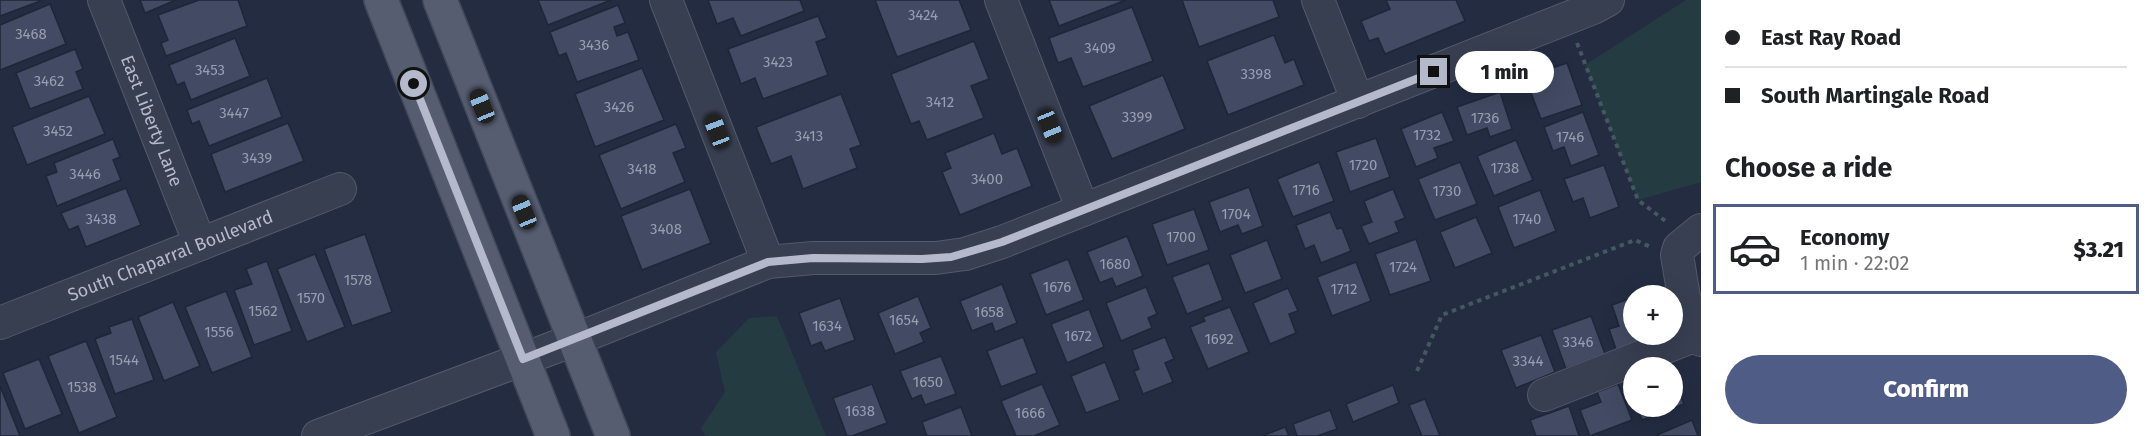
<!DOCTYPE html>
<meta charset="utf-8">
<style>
body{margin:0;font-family:"Fira Sans",sans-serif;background:#f2f2f2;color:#202124;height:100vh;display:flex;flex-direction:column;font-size:22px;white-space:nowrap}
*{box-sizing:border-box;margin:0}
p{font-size:20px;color:#757577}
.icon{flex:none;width:33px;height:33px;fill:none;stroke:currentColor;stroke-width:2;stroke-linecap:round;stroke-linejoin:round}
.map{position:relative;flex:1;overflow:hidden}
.details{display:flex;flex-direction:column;background:#fff;width:450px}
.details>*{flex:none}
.guide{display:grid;align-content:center;height:132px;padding:0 24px;background:#fff}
.tools{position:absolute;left:1623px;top:285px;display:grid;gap:12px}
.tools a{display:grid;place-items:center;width:60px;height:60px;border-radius:50%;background:#fff;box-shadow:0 6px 24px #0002;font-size:30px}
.end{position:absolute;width:27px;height:27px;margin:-14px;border:8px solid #b4bacb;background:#111;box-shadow:0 0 0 3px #111}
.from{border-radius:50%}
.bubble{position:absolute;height:42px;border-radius:21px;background:#fff;box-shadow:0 6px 24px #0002;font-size:20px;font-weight:800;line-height:42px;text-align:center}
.car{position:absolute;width:18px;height:36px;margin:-18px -9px;border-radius:8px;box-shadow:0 0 4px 2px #0007;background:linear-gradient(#222 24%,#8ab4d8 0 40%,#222 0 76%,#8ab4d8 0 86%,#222 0)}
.guide b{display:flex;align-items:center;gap:21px;height:57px;font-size:22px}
.guide b+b{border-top:2px solid #e0e0e0}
.guide i{width:15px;height:15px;background:#202124}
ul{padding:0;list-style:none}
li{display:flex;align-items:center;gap:18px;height:90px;margin:0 12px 9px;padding:0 12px;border:3px solid transparent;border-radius:0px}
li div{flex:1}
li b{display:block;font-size:22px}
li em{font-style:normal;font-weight:800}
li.selected{border-color:#4e5c86}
li>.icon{width:54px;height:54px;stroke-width:1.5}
h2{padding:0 24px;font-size:27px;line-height:72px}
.action{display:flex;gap:12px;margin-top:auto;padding:12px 24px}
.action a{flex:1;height:69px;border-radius:36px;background:#4e5c86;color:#fff;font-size:24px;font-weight:800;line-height:69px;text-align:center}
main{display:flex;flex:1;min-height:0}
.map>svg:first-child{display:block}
.green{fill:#253b42}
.building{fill:#424b63;stroke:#1e2638;stroke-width:1.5}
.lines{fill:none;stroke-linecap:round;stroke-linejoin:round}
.minor-casing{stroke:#525a6b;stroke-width:34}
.major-casing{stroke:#41485a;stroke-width:36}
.path{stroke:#43585f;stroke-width:4;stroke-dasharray:4.5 4.5;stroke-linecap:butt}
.minor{stroke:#383f51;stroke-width:32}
.major{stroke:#565d71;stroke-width:33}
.route{stroke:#b4bacb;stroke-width:8}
.labels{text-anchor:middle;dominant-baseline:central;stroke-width:6;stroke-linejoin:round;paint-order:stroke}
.number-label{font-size:15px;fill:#989eb1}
.street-label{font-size:18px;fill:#b4bacb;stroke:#1c2436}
</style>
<main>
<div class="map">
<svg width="1701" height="436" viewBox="0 0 1701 436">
<rect width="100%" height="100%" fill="#232c41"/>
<!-- green -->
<g class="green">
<polygon points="1686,0 1701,0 1701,182 1638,200 1585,65"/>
<polygon points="777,316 826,436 705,436 701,428 725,392 716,352 749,318"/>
</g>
<!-- building -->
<g class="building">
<polygon points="0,0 43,0 0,16"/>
<polygon points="140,0 176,0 145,13"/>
<polygon points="199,0 238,0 247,26 166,56 161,43 168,40 158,15"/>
<polygon points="538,0 611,0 548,25"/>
<polygon points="708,0 800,0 804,11 741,36 733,18 717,24"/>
<polygon points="875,0 959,0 971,30 897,57"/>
<polygon points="1049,0 1126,0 1059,26"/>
<polygon points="1182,0 1273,0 1279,17 1199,47"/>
<polygon points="1386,0 1456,0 1465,21 1385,54 1378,38 1369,41 1361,21 1390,9"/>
<polygon points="50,4 66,44 0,70 0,25"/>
<polygon points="618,5 625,23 614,27 617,36 628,32 639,60 577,82 566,53 559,56 550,32"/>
<polygon points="1132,7 1153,61 1083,87 1071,58 1058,63 1049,38"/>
<polygon points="818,16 827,38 816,42 828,75 763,99 755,78 741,84 728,49"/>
<polygon points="1274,35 1285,63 1294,59 1304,85 1228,115 1207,61"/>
<polygon points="235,38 250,76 191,100 184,82 177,85 169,65"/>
<polygon points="974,41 989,79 971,86 984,118 927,140 919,121 911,124 891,74"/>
<polygon points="75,49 83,69 76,72 83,89 30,109 16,73"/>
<polygon points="1567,63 1582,105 1541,119 1525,77"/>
<polygon points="642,68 664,120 595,147 575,94"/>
<polygon points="1163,75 1185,129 1112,159 1089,106"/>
<polygon points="267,78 282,117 209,146 199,121 192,124 187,110"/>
<polygon points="1500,92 1512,129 1490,137 1487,128 1467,135 1457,107"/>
<polygon points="841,94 861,145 850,149 857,168 803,189 791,156 771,164 756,127"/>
<polygon points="89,96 105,134 27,165 12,127"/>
<polygon points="1442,112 1454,141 1434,148 1438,158 1416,167 1401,129"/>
<polygon points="1583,112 1599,155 1571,166 1564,147 1553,151 1544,127"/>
<polygon points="288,123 304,161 225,192 211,154"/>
<polygon points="676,124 686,148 673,153 685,182 621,209 599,155"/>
<polygon points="994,133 1002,154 1017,148 1032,186 960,215 942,172 951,168 945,153"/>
<polygon points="1376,138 1390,177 1350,192 1336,152"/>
<polygon points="113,139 120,157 113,160 121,180 57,206 46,176 57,172 54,163"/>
<polygon points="1516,140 1533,180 1494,196 1477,156"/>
<polygon points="1319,162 1334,201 1293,217 1277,179"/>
<polygon points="1460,162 1477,204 1435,220 1418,179"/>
<polygon points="1604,165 1619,207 1590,218 1583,198 1573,202 1564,179"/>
<polygon points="1249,187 1263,226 1242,234 1238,225 1220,232 1209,202"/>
<polygon points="126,188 141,225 86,247 78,226 69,230 61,213"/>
<polygon points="690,189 711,243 642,270 621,216"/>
<polygon points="1393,189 1405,218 1395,222 1399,232 1369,244 1361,226 1372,222 1364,201"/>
<polygon points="1540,190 1556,231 1514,248 1498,207"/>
<polygon points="1194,209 1209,250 1167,265 1152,224"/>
<polygon points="1330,212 1337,229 1342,228 1351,251 1321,263 1314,245 1305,249 1296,225"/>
<polygon points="1476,217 1492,253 1455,268 1440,232"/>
<polygon points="365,234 392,312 352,326 324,249"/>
<polygon points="1127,236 1143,276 1116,287 1112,278 1100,283 1087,252"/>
<polygon points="1416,239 1431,281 1390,295 1375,254"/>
<polygon points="1267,240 1282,279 1245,293 1230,255"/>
<polygon points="315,254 345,327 307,342 277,269"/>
<polygon points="1068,259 1084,300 1046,315 1030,274"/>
<polygon points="267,261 292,331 254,345 234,290 252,284 246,269"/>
<polygon points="1356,262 1371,301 1332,316 1317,277"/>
<polygon points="1209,263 1223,300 1187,314 1172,277"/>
<polygon points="1002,284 1017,323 995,332 992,323 972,331 960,301"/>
<polygon points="1146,287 1157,314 1148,318 1152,328 1121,341 1106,303"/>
<polygon points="1288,288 1298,311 1289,314 1296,333 1270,344 1253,303"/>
<polygon points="226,291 252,357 212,373 185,307"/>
<polygon points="918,296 931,328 920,333 924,342 895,354 878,313"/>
<polygon points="1634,297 1634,334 1655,334 1617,352 1609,329 1619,326 1612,305"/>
<polygon points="840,298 855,340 825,351 821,342 811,346 799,313"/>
<polygon points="173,302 200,366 164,381 138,317"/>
<polygon points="1230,307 1249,352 1208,369 1190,327 1205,321 1203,317"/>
<polygon points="1089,309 1104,347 1067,363 1051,324"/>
<polygon points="1591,316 1605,354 1566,369 1552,330"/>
<polygon points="132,319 154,380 115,394 95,339 111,333 109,327"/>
<polygon points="1541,335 1555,372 1516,388 1501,350"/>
<polygon points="1023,337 1037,373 1001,387 987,351"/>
<polygon points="1165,337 1174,359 1165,363 1173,382 1143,394 1134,371 1139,369 1132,350"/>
<polygon points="86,341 117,417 79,433 48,356"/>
<polygon points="941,356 956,394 925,405 921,395 912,399 900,371"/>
<polygon points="39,359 62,414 25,429 3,373"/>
<polygon points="1105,362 1120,400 1086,413 1071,376"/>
<polygon points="1672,375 1684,404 1642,420 1637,406 1672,406"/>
<polygon points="1634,378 1634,397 1627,380"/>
<polygon points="872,384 887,423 852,436 847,436 833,398"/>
<polygon points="1042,384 1060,425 1034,436 1016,436 1001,401"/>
<polygon points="1618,384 1632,420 1590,436 1580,410 1601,402 1597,392"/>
<polygon points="1393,385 1399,403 1353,422 1346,404"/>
<polygon points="0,386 20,436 0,436"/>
<polygon points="1425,399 1440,436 1422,436 1409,405"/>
<polygon points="1569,406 1579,436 1536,436 1530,420"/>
<polygon points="961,407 972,436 927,436 922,422"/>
<polygon points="1330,410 1337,429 1317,436 1297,436 1293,424"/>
<polygon points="1692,420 1698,436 1658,436 1657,435"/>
<polygon points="1285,427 1289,436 1262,436"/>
</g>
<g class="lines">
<defs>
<g id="minor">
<path id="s1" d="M104,0l96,244"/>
<polyline points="666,0 768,262"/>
<polyline points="1001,0 1083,210"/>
<polyline points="1318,0 1358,102"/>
<polyline points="1701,230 1679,248 1677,255 1684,297 1701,340"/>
<path id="s2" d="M0,323l340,-134"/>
<polyline points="1544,395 1699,334"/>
<polyline points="318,436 574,340 768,262 813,258 936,258 965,254 1002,242 1593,8 1608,0"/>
</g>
<g id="major">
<polyline points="381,0 553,436"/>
<polyline points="440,0 613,436"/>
</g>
</defs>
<!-- minor casing -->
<use href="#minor" class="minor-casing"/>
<!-- major casing -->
<use href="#major" class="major-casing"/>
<!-- path -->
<g class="path">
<polyline points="1577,43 1638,200 1668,223"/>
<polyline points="1417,371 1442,315 1635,240 1653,248"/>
</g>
<!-- minor -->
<use href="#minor" class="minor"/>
<!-- major -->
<use href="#major" class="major"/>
</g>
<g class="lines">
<!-- route -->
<polyline class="route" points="414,84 523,359 768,262 813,258 922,259 951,257 1002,242 1434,72"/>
</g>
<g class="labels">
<!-- number labels -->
<g class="number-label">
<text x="923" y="15">3424</text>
<text x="31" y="34">3468</text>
<text x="594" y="45">3436</text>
<text x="1100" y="48">3409</text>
<text x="778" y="62">3423</text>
<text x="210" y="70">3453</text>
<text x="1256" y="74">3398</text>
<text x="49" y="81">3462</text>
<text x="940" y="102">3412</text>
<text x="619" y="107">3426</text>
<text x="234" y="113">3447</text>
<text x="1137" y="117">3399</text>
<text x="1485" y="118">1736</text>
<text x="58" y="131">3452</text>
<text x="1427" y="135">1732</text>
<text x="809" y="136">3413</text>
<text x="1570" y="137">1746</text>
<text x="257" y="158">3439</text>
<text x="1363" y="165">1720</text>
<text x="1505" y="168">1738</text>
<text x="642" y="169">3418</text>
<text x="85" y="174">3446</text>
<text x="987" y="179">3400</text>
<text x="1306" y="190">1716</text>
<text x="1447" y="191">1730</text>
<text x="1236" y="214">1704</text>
<text x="101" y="219">3438</text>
<text x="1527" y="219">1740</text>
<text x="666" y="229">3408</text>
<text x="1181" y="237">1700</text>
<text x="1115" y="264">1680</text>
<text x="1403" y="267">1724</text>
<text x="358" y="280">1578</text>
<text x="1057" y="287">1676</text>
<text x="1344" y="289">1712</text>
<text x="311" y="298">1570</text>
<text x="263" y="311">1562</text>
<text x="989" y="312">1658</text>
<text x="904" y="320">1654</text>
<text x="827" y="326">1634</text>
<text x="219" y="332">1556</text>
<text x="1078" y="336">1672</text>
<text x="1219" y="339">1692</text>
<text x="1578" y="342">3346</text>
<text x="124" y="360">1544</text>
<text x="1528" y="361">3344</text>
<text x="928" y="382">1650</text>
<text x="82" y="387">1538</text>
<text x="860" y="411">1638</text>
<text x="1030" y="413">1666</text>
</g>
<!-- street labels -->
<g class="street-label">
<text stroke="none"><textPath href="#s1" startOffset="130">East Liberty Lane</textPath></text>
<text stroke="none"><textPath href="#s2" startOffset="183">South Chaparral Boulevard</textPath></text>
</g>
</g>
</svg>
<div class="tools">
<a>+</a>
<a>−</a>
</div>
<i class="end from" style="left:414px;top:84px"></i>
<i class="end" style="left:1434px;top:72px"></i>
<div class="bubble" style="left:1455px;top:51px;width:99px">1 min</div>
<i class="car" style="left:482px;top:106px;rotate:338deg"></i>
<i class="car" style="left:1050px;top:126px;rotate:158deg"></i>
<i class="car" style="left:717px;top:131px;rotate:339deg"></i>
<i class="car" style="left:524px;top:212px;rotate:338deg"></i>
</div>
<section class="details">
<div class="guide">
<b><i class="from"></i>East Ray Road</b>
<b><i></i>South Martingale Road</b>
</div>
<h2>Choose a ride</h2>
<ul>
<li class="selected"><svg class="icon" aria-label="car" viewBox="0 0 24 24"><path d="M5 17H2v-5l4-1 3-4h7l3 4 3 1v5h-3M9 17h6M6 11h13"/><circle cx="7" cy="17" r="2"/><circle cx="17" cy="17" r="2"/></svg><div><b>Economy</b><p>1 min · 22:02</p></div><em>$3.21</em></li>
</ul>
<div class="action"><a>Confirm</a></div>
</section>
</main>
